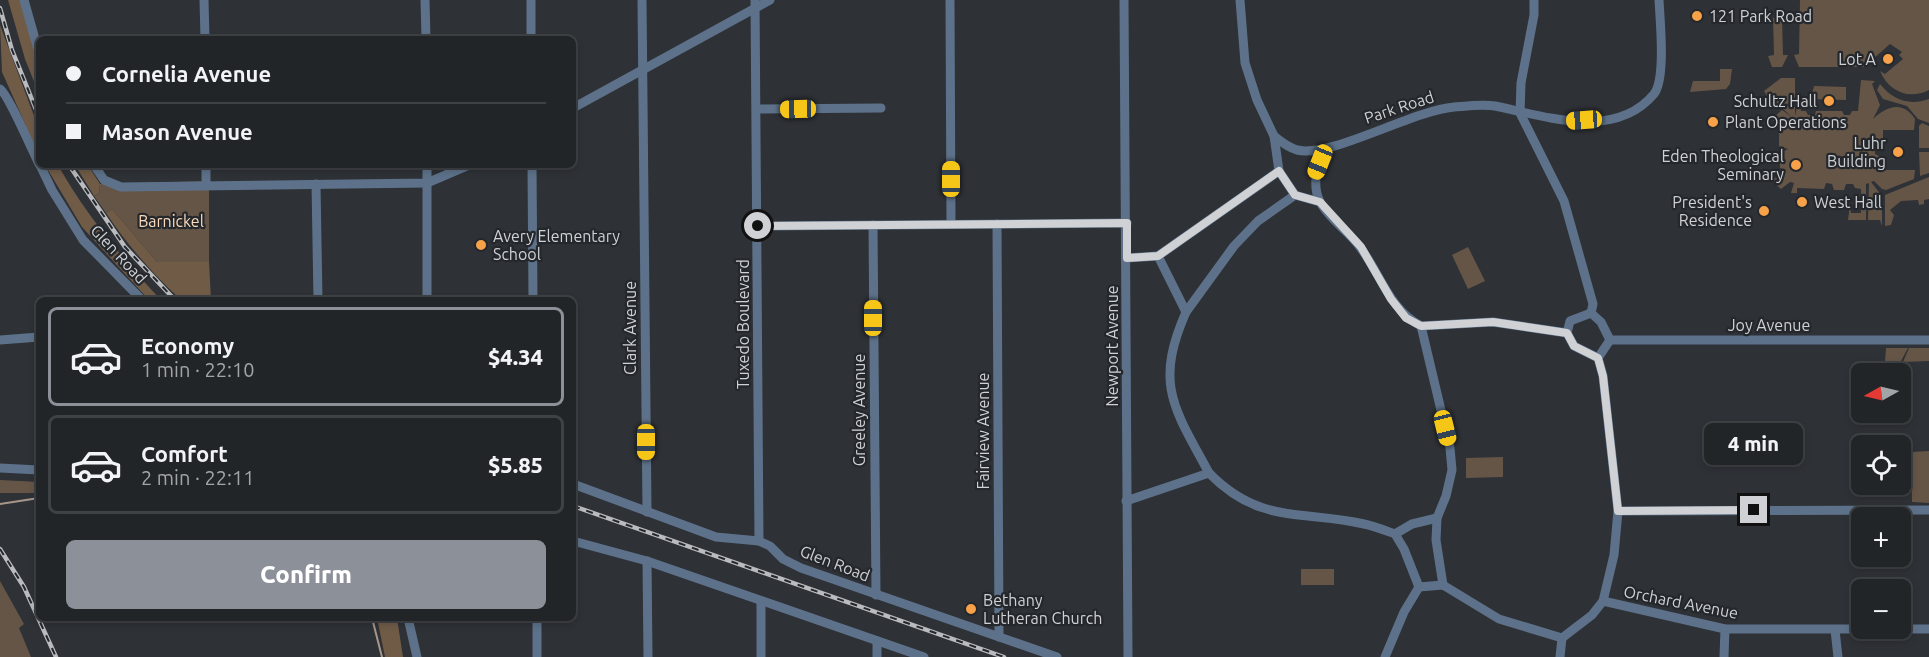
<!DOCTYPE html>
<meta charset="utf-8">
<style>
body{margin:0;font-family:Ubuntu,sans-serif;background:#2a2d30;color:#f1f3f6;height:100vh;display:flex;flex-direction:column;font-size:22px;white-space:nowrap}
*{box-sizing:border-box;margin:0}
p{font-size:20px;color:#a2a5a8}
.icon{flex:none;width:33px;height:33px;fill:none;stroke:currentColor;stroke-width:2;stroke-linecap:round;stroke-linejoin:round}
.map{position:relative;flex:1;overflow:hidden}
.side{position:absolute;left:36px;top:297px;width:540px;height:324px;display:flex;flex-direction:column;background:#222528;border-radius:9px;box-shadow:0 3px 9px #0003,0 0 0 2px #3f4245}
.side>*{flex:none}
.top-card{position:absolute;left:36px;top:36px;width:540px;height:132px;border-radius:9px;box-shadow:0 3px 9px #0003,0 0 0 2px #3f4245;display:grid;align-content:center;height:132px;padding:0 30px;background:#222528}
.needle{width:39px;rotate:262deg}
.buttons{position:absolute;left:1851px;top:363px;display:grid;gap:12px}
.buttons a{display:grid;place-items:center;width:60px;height:60px;border-radius:9px;background:#222528;box-shadow:0 3px 9px #0003,0 0 0 2px #3f4245;font-size:30px}
.end{position:absolute;width:27px;height:27px;margin:-14px;border:8px solid #cfd1d4;background:#111;box-shadow:0 0 0 3px #111}
.from{border-radius:50%}
.bubble{position:absolute;height:42px;border-radius:9px;background:#222528;box-shadow:0 3px 9px #0003,0 0 0 2px #3f4245;font-size:20px;font-weight:800;line-height:42px;text-align:center}
.car{position:absolute;width:18px;height:36px;margin:-18px -9px;border-radius:8px;box-shadow:0 0 4px 2px #0007;background:linear-gradient(#f5c518 24%,#345 0 40%,#f5c518 0 76%,#345 0 86%,#f5c518 0)}
.top-card b{display:flex;align-items:center;gap:21px;height:57px;font-size:22px}
.top-card b+b{border-top:2px solid #3f4245}
.top-card i{width:15px;height:15px;background:#f1f3f6}
ul{padding:10px 0 0;list-style:none}
li{display:flex;align-items:center;gap:18px;height:99px;margin:0 12px 9px;padding:0 18px;border:3px solid #3f4245;border-radius:9px}
li div{flex:1}
li b{display:block;font-size:22px}
li em{font-style:normal;font-weight:800}
li.current{border-color:#8c9099}
li>.icon{width:54px;height:54px;stroke-width:1.5}
.action{display:flex;gap:12px;margin-top:auto;padding:12px 30px}
.action a{flex:1;height:69px;border-radius:9px;background:#8c9099;color:#fff;font-size:24px;font-weight:800;line-height:69px;text-align:center}
.map>svg:first-child{display:block}
.green{fill:#655547}
.forest{fill:#705b47}
.lines{fill:none;stroke-linecap:round;stroke-linejoin:round}
.stream{stroke:#a6978a;stroke-width:2}
.minor{stroke:#5d728a;stroke-width:9}
.rail-casing{stroke:#b9bbbe;stroke-width:4.5}
.rail{stroke:#24282c;stroke-width:2;stroke-dasharray:7;stroke-linecap:butt}
.route{stroke:#cfd1d4;stroke-width:8}
.poi-dot{fill:#f7a248;stroke:#24282c;stroke-width:2}
.labels{text-anchor:middle;dominant-baseline:central;stroke-width:4.5;stroke-linejoin:round;paint-order:stroke}
.poi-label{font-size:16px;fill:#cfd1d4;stroke:#24282c;text-anchor:start}
.street-label{font-size:16px;fill:#cfd1d4;stroke:#24282c}
.park-label{font-size:16px;fill:#fcdaba;stroke:#24282c}
</style>
<div class="map">
<svg width="1929" height="657" viewBox="0 0 1929 657">
<rect width="100%" height="100%" fill="#2e3136"/>
<!-- green -->
<g class="green">
<path d="M1800,0h129v90c-20,10 -40,2 -49,-19l5,3 18,-15 -4,-4 3,-3 -12,-8 -17,15 2,6 -5,-3 -6,5h-65l-5,-12 5,-1z"/>
<polygon points="1773,18 1782,18 1783,55 1788,55 1782,67 1772,67 1768,56 1774,55"/>
<polygon points="1720,69 1732,69 1730,84 1726,89 1690,92 1693,81 1720,81"/>
<polygon points="1781,78 1795,78 1795,103 1773,105 1764,91"/>
<path d="M1861,80l14,1 -3,3 8,21 -7,14c13,-13 30,-19 42,0l-1,11h-31v12l-8,5v7l8,4v12h32l-1,9 -28,11 -4,-1 -8,-8 -3,1 11,14v30l-2,-6h-12l1,-37 -3,1v36h-18l2,-15 1,8h10v-24l-6,-1 -2,-4h-7l-2,6h-10l-2,-6 -6,-1 -2,6 -27,-1v5h-6l3,-10 -4,-1 -9,7 -8,-8v-3h11v-9l-4,-1v-15l8,-4 -9,-3v-16h6v-9h-12v-3l9,-8 10,7 -9,-8 3,-3 9,1v9l2,-9h3l1,4h5l2,4h7l1,-4h26l2,4h6l2,-4h6z"/>
<path d="M1880,84c13,16 29,22 49,15v24l-11,-4 -11,-13 -24,-7 -6,-9z"/>
<polygon points="1814,86 1846,87 1846,100 1811,99"/>
<polygon points="1922,123 1929,126 1929,148 1919,148 1919,126"/>
<polygon points="1919,152 1929,152 1929,173 1920,176"/>
<polygon points="1929,177 1929,199 1924,200 1924,204 1919,205 1918,200 1901,201 1890,210 1894,215 1891,225 1885,226 1885,195"/>
<polygon points="209,181 209,262 157,262 112,209 106,213 94,196 99,193 100,184"/>
<polygon points="1468,247 1485,281 1468,289 1452,255"/>
<polygon points="1886,348 1908,348 1901,361 1885,361"/>
<polygon points="1909,348 1929,348 1929,361 1903,362"/>
<polygon points="1929,451 1929,503 1912,502 1911,452"/>
<polygon points="1503,457 1503,477 1466,478 1466,458"/>
<polygon points="0,480 39,482 39,493 0,493"/>
<rect x="1301" y="569" width="33" height="16"/>
<polygon points="0,581 24,624 19,628 31,657 0,657"/>
</g>
<!-- forest -->
<g class="forest">
<polygon points="8,0 20,0 39,63 39,94 25,59"/>
<polygon points="0,25 39,129 39,155 2,72"/>
<path d="M45,165h13c28,50 64,93 103,135h-12l-67,-73z"/>
<polygon points="75,165 88,165 100,184 99,193 94,196"/>
<path d="M112,209l45,53h52l2,38h-30c-28,-26 -54,-55 -75,-87z"/>
<polygon points="377,618 397,618 403,657 385,657"/>
</g>
<g class="lines">
<!-- stream -->
<g class="stream">
<polyline points="0,504 39,498"/>
<polyline points="372,618 382,657"/>
</g>
<!-- minor -->
<g class="minor">
<polyline points="24,0 39,53"/>
<polyline points="204,0 205,39"/>
<polyline points="425,0 426,39"/>
<polyline points="531,0 531,39"/>
<polyline points="642,0 647,512"/>
<polyline points="755,0 759,541"/>
<polyline points="950,0 951,224"/>
<polyline points="1124,0 1128,657"/>
<polyline points="1534,0 1534,15 1521,83 1520,113 1564,201 1593,304 1591,313"/>
<path d="M0,89c8,5 32,61 39,75"/>
<polyline points="573,108 770,0"/>
<polyline points="757,109 881,108"/>
<path d="M1274,136c7,6 14,11 23,14 34,8 114,-39 157,-43 13,-1 28,-3 41,-1 49,10 120,35 159,-12 12,-15 6,-74 5,-94"/>
<path d="M1325,149c-7,18 -14,34 -5,53 9,17 29,30 40,45 21,28 29,62 61,79l29,122 2,22 -6,26 -9,22 -1,22 7,45"/>
<polyline points="40,165 52,190 83,240 142,300"/>
<polyline points="94,165 104,180 121,187 427,183 469,165"/>
<polyline points="206,165 206,185"/>
<polyline points="427,165 427,300"/>
<polyline points="532,165 533,300"/>
<polyline points="1279,171 1295,195"/>
<polyline points="316,184 318,300"/>
<polyline points="1295,195 1320,202"/>
<polyline points="997,224 999,637"/>
<polyline points="873,225 876,595"/>
<polyline points="758,226 1127,223"/>
<polyline points="1158,256 1279,171 1274,136 1257,100 1245,63 1240,0"/>
<path d="M1127,258l31,-2 28,56c-32,73 -12,96 23,161"/>
<polyline points="1186,312 1234,246 1258,221 1295,195"/>
<polyline points="1591,313 1570,321 1567,333 1574,346 1598,358"/>
<polyline points="1591,313 1601,322 1610,340 1598,358"/>
<polyline points="1421,326 1493,322 1567,333"/>
<polyline points="0,340 39,337"/>
<polyline points="1610,340 1929,340"/>
<polyline points="0,468 39,470"/>
<polyline points="573,484 716,537 759,541 770,546 783,559 801,568 1057,657"/>
<path d="M1126,501l83,-28c51,52 93,37 155,51 10,2 20,6 31,10l17,-10 25,-6"/>
<polyline points="1618,511 1929,510"/>
<polyline points="573,541 647,561 924,657"/>
<polyline points="647,561 648,657"/>
<polyline points="1419,587 1443,585 1499,619 1562,638"/>
<polyline points="761,601 761,657"/>
<polyline points="1603,601 1725,629 1929,629"/>
<polyline points="408,618 417,657"/>
<polyline points="537,618 537,657"/>
<polyline points="1835,630 1838,657"/>
<polyline points="1562,638 1592,615 1603,601 1614,555 1618,511 1603,376 1598,358"/>
<polyline points="877,641 877,657"/>
<polyline points="1385,657 1404,612 1419,587 1404,549 1395,534"/>
<polyline points="1560,657 1562,638"/>
<polyline points="1724,657 1725,629"/>
</g>
<defs>
<g id="rail">
<polyline points="0,8 12,50 39,117"/>
<polyline points="69,165 125,247 175,300"/>
<polyline points="573,506 1004,657"/>
<polyline points="0,549 24,587 56,657"/>
</g>
</defs>
<!-- rail casing -->
<use href="#rail" class="rail-casing"/>
<!-- rail -->
<use href="#rail" class="rail"/>
</g>
<g class="lines">
<!-- route -->
<polyline class="route" points="758,226 1127,223 1127,258 1158,256 1279,171 1295,195 1320,202 1361,247 1391,299 1406,318 1421,326 1493,322 1567,333 1574,346 1598,358 1603,376 1618,511 1754,510"/>
</g>
<!-- markers -->
<g class="poi-dot">
<circle cx="1697" cy="16" r="6"/>
<circle cx="1888" cy="59" r="6"/>
<circle cx="1829" cy="101" r="6"/>
<circle cx="1713" cy="122" r="6"/>
<circle cx="1898" cy="152" r="6"/>
<circle cx="1796" cy="165" r="6"/>
<circle cx="1802" cy="202" r="6"/>
<circle cx="1764" cy="211" r="6"/>
<circle cx="481" cy="245" r="6"/>
<circle cx="971" cy="609" r="6"/>
</g>
<g class="labels">
<!-- poi labels -->
<g class="poi-label">
<text x="1709" y="16">121 Park Road</text>
<text x="1876" y="59" text-anchor="end">Lot A</text>
<text x="1817" y="101" text-anchor="end">Schultz Hall</text>
<text x="1725" y="122">Plant Operations</text>
<text x="1886" y="143" text-anchor="end">Luhr<tspan x="1886" dy="18">Building</tspan></text>
<text x="1784" y="156" text-anchor="end">Eden Theological<tspan x="1784" dy="18">Seminary</tspan></text>
<text x="1752" y="202" text-anchor="end">President's<tspan x="1752" dy="18">Residence</tspan></text>
<text x="1814" y="202">West Hall</text>
<text x="493" y="236">Avery Elementary<tspan x="493" dy="18">School</tspan></text>
<text x="983" y="600">Bethany<tspan x="983" dy="18">Lutheran Church</tspan></text>
</g>
<!-- street labels -->
<g class="street-label">
<text transform="translate(1399 107) rotate(-18)">Park Road</text>
<text transform="translate(119 254) rotate(47)">Glen Road</text>
<text transform="translate(743 324) rotate(-90)">Tuxedo Boulevard</text>
<text x="1769" y="325">Joy Avenue</text>
<text transform="translate(630 328) rotate(-90)">Clark Avenue</text>
<text transform="translate(1112 346) rotate(-90)">Newport Avenue</text>
<text transform="translate(859 410) rotate(-90)">Greeley Avenue</text>
<text transform="translate(983 431) rotate(-90)">Fairview Avenue</text>
<text transform="translate(835 563) rotate(21)">Glen Road</text>
<text transform="translate(1681 602) rotate(11)">Orchard Avenue</text>
</g>
<!-- park labels -->
<g class="park-label">
<text x="171" y="221">Barnickel</text>
</g>
</g>
</svg>
<div class="buttons">
<a><svg class="needle" viewBox="-14 -14 28 28"><path d="M0-13l5 13h-10z" fill="#e53935"/><path d="M0 13l5-13h-10z" fill="#a2a5a8"/></svg></a>
<a><svg class="icon" aria-label="locate" viewBox="0 0 24 24"><circle cx="12" cy="12" r="6"/><path d="M12 2v4M12 18v4M2 12h4M18 12h4"/></svg></a>
<a>+</a>
<a>−</a>
</div>
<i class="end from" style="left:758px;top:226px"></i>
<i class="end" style="left:1754px;top:510px"></i>
<div class="bubble" style="left:1704px;top:423px;width:99px">4 min</div>
<i class="car" style="left:798px;top:109px;rotate:269deg"></i>
<i class="car" style="left:1584px;top:120px;rotate:266deg"></i>
<i class="car" style="left:1320px;top:162px;rotate:202deg"></i>
<i class="car" style="left:951px;top:179px;rotate:0deg"></i>
<i class="car" style="left:873px;top:318px;rotate:0deg"></i>
<i class="car" style="left:1445px;top:428px;rotate:166deg"></i>
<i class="car" style="left:646px;top:442px;rotate:180deg"></i>
<div class="top-card">
<b><i class="from"></i>Cornelia Avenue</b>
<b><i></i>Mason Avenue</b>
</div>
<section class="side">
<ul>
<li class="current"><svg class="icon" aria-label="car" viewBox="0 0 24 24"><path d="M5 17H2v-5l4-1 3-4h7l3 4 3 1v5h-3M9 17h6M6 11h13"/><circle cx="7" cy="17" r="2"/><circle cx="17" cy="17" r="2"/></svg><div><b>Economy</b><p>1 min · 22:10</p></div><em>$4.34</em></li>
<li><svg class="icon" aria-label="car" viewBox="0 0 24 24"><path d="M5 17H2v-5l4-1 3-4h7l3 4 3 1v5h-3M9 17h6M6 11h13"/><circle cx="7" cy="17" r="2"/><circle cx="17" cy="17" r="2"/></svg><div><b>Comfort</b><p>2 min · 22:11</p></div><em>$5.85</em></li>
</ul>
<div class="action"><a>Confirm</a></div>
</section>
</div>
